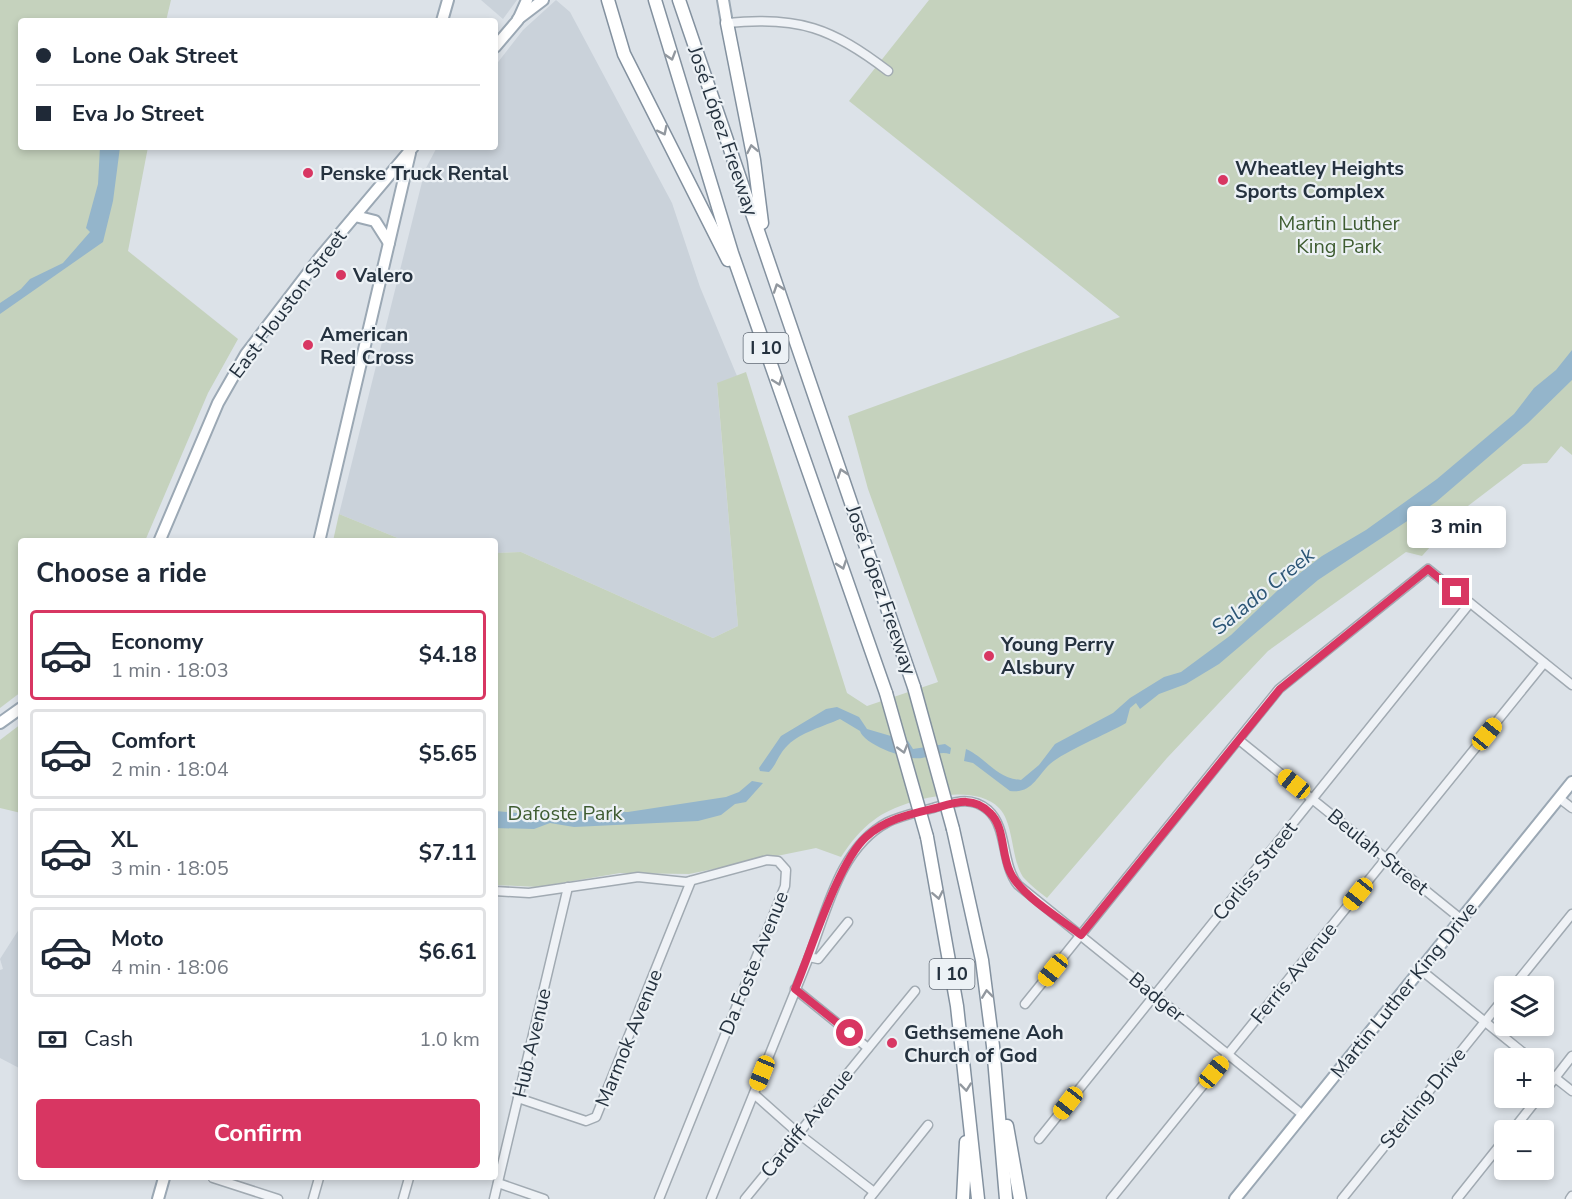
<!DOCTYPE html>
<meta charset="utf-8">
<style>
body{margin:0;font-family:"Nunito Sans",sans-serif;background:#f6f6f7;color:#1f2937;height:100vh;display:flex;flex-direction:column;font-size:22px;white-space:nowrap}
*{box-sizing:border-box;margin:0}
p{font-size:20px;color:#747a83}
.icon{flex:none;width:33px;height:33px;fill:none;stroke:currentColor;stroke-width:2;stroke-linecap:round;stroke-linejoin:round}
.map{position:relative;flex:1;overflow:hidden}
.details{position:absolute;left:18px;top:538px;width:480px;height:642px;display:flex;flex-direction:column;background:#fff;border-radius:6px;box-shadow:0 3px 9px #0003}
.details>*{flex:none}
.top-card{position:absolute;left:18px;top:18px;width:480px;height:132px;border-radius:6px;box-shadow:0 3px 9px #0003;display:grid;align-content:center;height:132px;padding:0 18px;background:#fff}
.buttons{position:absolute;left:1494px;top:976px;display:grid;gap:12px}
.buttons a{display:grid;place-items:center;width:60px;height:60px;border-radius:6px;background:#fff;box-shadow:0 3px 9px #0003;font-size:30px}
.end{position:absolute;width:27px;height:27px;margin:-14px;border:8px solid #d83662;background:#fff;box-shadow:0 0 0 3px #fff}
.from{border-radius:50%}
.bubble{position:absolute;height:42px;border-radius:6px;background:#fff;box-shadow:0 3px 9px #0003;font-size:20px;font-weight:700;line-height:42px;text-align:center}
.car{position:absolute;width:18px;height:36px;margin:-18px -9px;border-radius:8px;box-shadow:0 0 4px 2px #0007;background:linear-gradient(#f5c518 24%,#345 0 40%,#f5c518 0 76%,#345 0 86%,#f5c518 0)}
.top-card b{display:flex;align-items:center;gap:21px;height:57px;font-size:22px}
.top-card b+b{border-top:2px solid #e0e1e3}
.top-card i{width:15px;height:15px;background:#1f2937}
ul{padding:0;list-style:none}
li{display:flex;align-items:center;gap:18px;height:90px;margin:0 12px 9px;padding:0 6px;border:3px solid #e0e1e3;border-radius:6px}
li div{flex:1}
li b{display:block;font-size:22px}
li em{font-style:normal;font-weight:700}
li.selected{border-color:#d83662}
li>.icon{width:54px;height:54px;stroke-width:1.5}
h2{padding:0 18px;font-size:27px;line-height:72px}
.pay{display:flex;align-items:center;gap:15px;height:66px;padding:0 18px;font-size:22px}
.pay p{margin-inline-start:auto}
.primary-button{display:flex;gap:12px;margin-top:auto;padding:12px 18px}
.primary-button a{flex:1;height:69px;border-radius:6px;background:#d83662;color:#fff;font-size:24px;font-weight:700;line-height:69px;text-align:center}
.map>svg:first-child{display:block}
.built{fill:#cad2da}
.green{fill:#c5d2bd}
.water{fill:#94b5cb}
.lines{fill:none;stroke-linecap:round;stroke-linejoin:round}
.minor-casing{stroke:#a1aab2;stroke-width:11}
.major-casing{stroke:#9ba8b4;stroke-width:14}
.highway-casing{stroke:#83919f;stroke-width:15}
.minor{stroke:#eff2f6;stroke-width:8}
.major{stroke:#fff;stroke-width:10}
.highway{stroke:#fff;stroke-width:12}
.highway-bridge-casing{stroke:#83919f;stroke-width:15;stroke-linecap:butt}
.highway-bridge{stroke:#fff;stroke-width:12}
.oneway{stroke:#92989f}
.route{stroke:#d83662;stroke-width:8}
.poi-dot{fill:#d83662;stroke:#ecf1f5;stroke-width:2}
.labels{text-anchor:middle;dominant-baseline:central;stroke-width:4.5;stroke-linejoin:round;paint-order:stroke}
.shield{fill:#ecf1f5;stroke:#616b76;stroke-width:1.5}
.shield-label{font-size:18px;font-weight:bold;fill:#25323f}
.street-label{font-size:20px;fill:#25323f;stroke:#ecf1f5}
.poi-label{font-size:20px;font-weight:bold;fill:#25323f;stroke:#ecf1f5;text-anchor:start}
.park-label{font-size:20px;fill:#3e5c31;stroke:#ecf1f5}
.water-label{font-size:21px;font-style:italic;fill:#2c5676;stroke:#ecf1f5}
</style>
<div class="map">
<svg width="1572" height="1199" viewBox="0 0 1572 1199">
<rect width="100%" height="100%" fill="#dce2e8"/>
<!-- built -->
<g class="built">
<polygon points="481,0 517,0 503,19"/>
<polygon points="556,0 570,12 672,203 700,287 737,376 717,384 738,626 713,638 521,552 495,553 495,542 405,541 339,514 425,170 437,147 495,147 495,66 523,30"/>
<polygon points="21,926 21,1069 0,1058 0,970 3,969 0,959"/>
</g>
<!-- green -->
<g class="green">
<polygon points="0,0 171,0 166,21 21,21 21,147 148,147 128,251 238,339 208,393 145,541 21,542 21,692 0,708"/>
<path d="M929,0h643v455l-11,-9 -14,17 -24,1 -59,45 -42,47 -16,-4 -138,99 -101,107 -120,140c-8,-6 -17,-13 -24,-21 -12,-18 -9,-54 -24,-69 -26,-27 -99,-8 -125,12 -14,10 -23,22 -33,37l-25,-9 -127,26 -69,-1 -82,14 -43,-2v-332l26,-1 192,86 25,-12 -21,-243 29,-11 101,321 20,13 71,-24 -70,-193 -20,-73 272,-99 -271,-216z"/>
<polygon points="339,514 405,541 333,541"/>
<polygon points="21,724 21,813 0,808 0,740"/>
</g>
<!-- water -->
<g class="water">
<polygon points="100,147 120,147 113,201 103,242 0,314 0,303 21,289 30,279 63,263 90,232 86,228 98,184"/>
<path d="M1572,350v30l-44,43 -92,79 -118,78 -99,84 -33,20 -27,10 -19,15 -4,-6 -6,5 -4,15c-19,11 -61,28 -76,41 -13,12 -18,30 -40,27l-37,-28 -9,-2 2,-12c22,10 29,29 55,31l18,-15 16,-21 58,-31 17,-15 34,-21 17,-5 50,-37 47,-45 44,-34 44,-26 71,-51 77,-65 20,-26 22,-18z"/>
<path d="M837,707l22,10 8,12 41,12 5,8 32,-5 6,4 -1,6c-11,-3 -17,2 -28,4 -13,3 -58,-13 -62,-27l-20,-12c-16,7 -40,14 -52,26 -9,8 -11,19 -19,27l-9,-1 -1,-3 22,-32 45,-27z"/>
<polygon points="752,781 763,783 746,802 735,804 721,815 698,821 574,827 550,823 534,829 495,828 495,811 529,814 557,811 628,812 726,797 739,792"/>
</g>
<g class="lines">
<defs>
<g id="minor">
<path d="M727,23c72,-7 105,5 161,48"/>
<polyline points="1239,740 1461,919"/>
<polyline points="1559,798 1572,808"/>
<polyline points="495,891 529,893 638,877 686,882 767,860 778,861 786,870 785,886 659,1199"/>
<path d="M848,922l-30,37 -9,-2c18,-47 31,-110 79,-135 15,-7 32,-10 48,-15 19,-5 35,-11 52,3 20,18 13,54 30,75l285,230"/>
<polyline points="1421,970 1531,1059"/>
<polyline points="1513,987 1572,914"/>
<polyline points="795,989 868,1048"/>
<polyline points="1025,1004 1279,689 1428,569 1572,685"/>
<polyline points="1544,1069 1572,1091"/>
<polyline points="1544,1092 1572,1056"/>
<polyline points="754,1094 799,1134 874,1192"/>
<polyline points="518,1098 586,1121 596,1117 691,881"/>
<polyline points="1512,1131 1538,1098"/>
<polyline points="1039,1139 1470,603"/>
<polyline points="213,1178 278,1199"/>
<polyline points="498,1183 544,1199"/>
<polyline points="313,1199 319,1178"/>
<polyline points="403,1199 409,1178"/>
<polyline points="494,1199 568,887"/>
<polyline points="711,1199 809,957"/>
<polyline points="745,1199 915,991"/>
<polyline points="869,1199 928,1125"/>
<polyline points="1111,1199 1544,663"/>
<polyline points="1342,1199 1504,998"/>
<polyline points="1457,1199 1504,1140"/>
<polyline points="1570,1199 1572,1196"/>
</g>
<g id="major">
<polyline points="723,0 727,23"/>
<polyline points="518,19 543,0"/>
<polyline points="442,21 448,0"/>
<polyline points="495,47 518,20 527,0"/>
<polyline points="355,216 375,221 389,243"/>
<polyline points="159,542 218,403 246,354 321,256 413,147"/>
<polyline points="319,542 410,153"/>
<polyline points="0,723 21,708"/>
<polyline points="158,1199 164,1178"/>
<polyline points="1235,1199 1572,782"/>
</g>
<g id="highway">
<polyline points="608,0 624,54 728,260"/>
<polyline points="655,0 732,253 886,693"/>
<polyline points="679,0 914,687"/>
<polyline points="727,23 754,160 762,223"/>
<polyline points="953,829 982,960 993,1046 1006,1199"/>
<polyline points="927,837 957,1006 978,1199"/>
<polyline points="1007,1126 1020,1199"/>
<polyline points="963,1199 966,1142"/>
</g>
</defs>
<!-- minor casing -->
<use href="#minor" class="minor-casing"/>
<!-- major casing -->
<use href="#major" class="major-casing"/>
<!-- highway casing -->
<use href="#highway" class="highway-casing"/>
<!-- minor -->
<use href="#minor" class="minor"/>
<!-- major -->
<use href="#major" class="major"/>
<!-- highway -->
<use href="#highway" class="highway"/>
<defs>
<g id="highway-bridge">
<polyline points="914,687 953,829"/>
<polyline points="886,693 927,837"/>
</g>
</defs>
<!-- highway-bridge casing -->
<use href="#highway-bridge" class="highway-bridge-casing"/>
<!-- highway-bridge -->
<use href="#highway-bridge" class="highway-bridge"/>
</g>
<!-- one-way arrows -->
<defs><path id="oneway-chevron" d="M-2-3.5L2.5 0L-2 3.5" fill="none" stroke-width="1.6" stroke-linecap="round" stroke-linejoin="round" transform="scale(1.5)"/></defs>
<g class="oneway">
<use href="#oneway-chevron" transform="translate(671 56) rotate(73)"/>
<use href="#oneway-chevron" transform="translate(663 131) rotate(63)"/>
<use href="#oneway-chevron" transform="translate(752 149) rotate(-101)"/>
<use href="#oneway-chevron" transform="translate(778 288) rotate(-109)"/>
<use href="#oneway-chevron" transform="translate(778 381) rotate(70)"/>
<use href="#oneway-chevron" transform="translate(842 473) rotate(-109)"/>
<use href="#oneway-chevron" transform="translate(842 565) rotate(71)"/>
<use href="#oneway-chevron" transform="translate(903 749) rotate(74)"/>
<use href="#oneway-chevron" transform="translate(938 895) rotate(79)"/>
<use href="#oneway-chevron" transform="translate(987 994) rotate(-97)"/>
<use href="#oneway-chevron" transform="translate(966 1087) rotate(84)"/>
</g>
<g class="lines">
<!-- route -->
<path class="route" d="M850,1033l-55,-44c16,-38 43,-127 71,-152 20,-18 45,-23 70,-29 21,-6 38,-12 54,5 15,14 11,41 20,59 10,23 51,47 71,63l199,-246 148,-120 28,23"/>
</g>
<!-- markers -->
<g class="poi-dot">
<circle cx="308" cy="173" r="6"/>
<circle cx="1223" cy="180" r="6"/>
<circle cx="341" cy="275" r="6"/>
<circle cx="308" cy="345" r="6"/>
<circle cx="989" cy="656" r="6"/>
<circle cx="892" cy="1043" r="6"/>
</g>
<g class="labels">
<!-- shield labels -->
<g class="shield">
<rect x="743.5" y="333" width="45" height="30" rx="4.5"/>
<rect x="929.5" y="959" width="45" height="30" rx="4.5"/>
</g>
<g class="shield-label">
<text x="766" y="348">I 10</text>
<text x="952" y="974">I 10</text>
</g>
<!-- street labels -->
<g class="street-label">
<text transform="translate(723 131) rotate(71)">José López Freeway</text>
<text transform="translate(288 304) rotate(-53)">East Houston Street</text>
<text transform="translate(881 590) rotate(71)">José López Freeway</text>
<text transform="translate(1378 852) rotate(39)">Beulah Street</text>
<text transform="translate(1255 871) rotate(-51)">Corliss Street</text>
<text transform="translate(754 963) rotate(-68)">Da Foste Avenue</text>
<text transform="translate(1294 973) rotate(-51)">Ferris Avenue</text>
<text transform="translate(1404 990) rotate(-51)">Martin Luther King Drive</text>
<text transform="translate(1157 997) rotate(39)">Badger</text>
<text transform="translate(629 1038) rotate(-68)">Marmok Avenue</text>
<text transform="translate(532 1043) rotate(-77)">Hub Avenue</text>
<text transform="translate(1423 1098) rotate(-51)">Sterling Drive</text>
<text transform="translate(807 1123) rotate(-51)">Cardiff Avenue</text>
</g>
<!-- poi labels -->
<g class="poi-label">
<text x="1235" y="168">Wheatley Heights<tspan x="1235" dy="23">Sports Complex</tspan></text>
<text x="320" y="173">Penske Truck Rental</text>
<text x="353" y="275">Valero</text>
<text x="320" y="334">American<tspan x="320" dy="23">Red Cross</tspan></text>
<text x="1001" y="644">Young Perry<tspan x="1001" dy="23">Alsbury</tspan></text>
<text x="904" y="1032">Gethsemene Aoh<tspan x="904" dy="23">Church of God</tspan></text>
</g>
<!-- park labels -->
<g class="park-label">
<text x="1339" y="223">Martin Luther<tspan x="1339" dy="23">King Park</tspan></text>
<text x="565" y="813">Dafoste Park</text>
</g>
<!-- water labels -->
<g class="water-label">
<text transform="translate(1263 591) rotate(-39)">Salado Creek</text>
</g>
</g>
</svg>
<div class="buttons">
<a><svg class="icon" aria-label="layers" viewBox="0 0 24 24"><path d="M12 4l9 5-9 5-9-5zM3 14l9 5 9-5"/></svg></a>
<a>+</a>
<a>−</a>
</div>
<i class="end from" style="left:850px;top:1033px"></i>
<i class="end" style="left:1456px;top:592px"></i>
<div class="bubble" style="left:1407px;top:506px;width:99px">3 min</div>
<i class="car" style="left:1487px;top:734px;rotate:39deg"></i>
<i class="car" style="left:1294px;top:784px;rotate:309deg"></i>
<i class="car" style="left:1358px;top:894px;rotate:219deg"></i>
<i class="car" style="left:1053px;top:970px;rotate:219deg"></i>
<i class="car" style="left:1214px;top:1072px;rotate:39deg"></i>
<i class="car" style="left:762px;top:1073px;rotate:202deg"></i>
<i class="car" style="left:1068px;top:1103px;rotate:218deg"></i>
<div class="top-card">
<b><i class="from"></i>Lone Oak Street</b>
<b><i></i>Eva Jo Street</b>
</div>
<section class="details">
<h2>Choose a ride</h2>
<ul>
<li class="selected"><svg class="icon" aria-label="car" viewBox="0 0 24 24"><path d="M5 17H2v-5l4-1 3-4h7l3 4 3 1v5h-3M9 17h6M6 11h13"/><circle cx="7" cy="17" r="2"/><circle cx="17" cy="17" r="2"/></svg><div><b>Economy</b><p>1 min · 18:03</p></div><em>$4.18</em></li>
<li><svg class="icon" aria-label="car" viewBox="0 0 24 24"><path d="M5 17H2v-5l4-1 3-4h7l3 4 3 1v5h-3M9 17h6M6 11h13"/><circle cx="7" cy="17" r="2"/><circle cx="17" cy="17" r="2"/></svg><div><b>Comfort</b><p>2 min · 18:04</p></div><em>$5.65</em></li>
<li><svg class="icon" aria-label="car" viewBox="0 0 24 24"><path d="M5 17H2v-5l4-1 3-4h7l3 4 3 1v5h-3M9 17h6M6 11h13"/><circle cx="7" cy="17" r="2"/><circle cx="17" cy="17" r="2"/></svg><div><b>XL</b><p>3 min · 18:05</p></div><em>$7.11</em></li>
<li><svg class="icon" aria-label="car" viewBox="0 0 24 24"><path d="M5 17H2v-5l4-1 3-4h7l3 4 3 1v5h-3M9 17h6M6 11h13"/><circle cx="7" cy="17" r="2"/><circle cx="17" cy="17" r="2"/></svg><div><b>Moto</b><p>4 min · 18:06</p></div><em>$6.61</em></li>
</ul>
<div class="pay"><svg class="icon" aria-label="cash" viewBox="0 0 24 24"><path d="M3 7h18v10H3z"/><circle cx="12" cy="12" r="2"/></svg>Cash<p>1.0 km</p></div>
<div class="primary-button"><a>Confirm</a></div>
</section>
</div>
